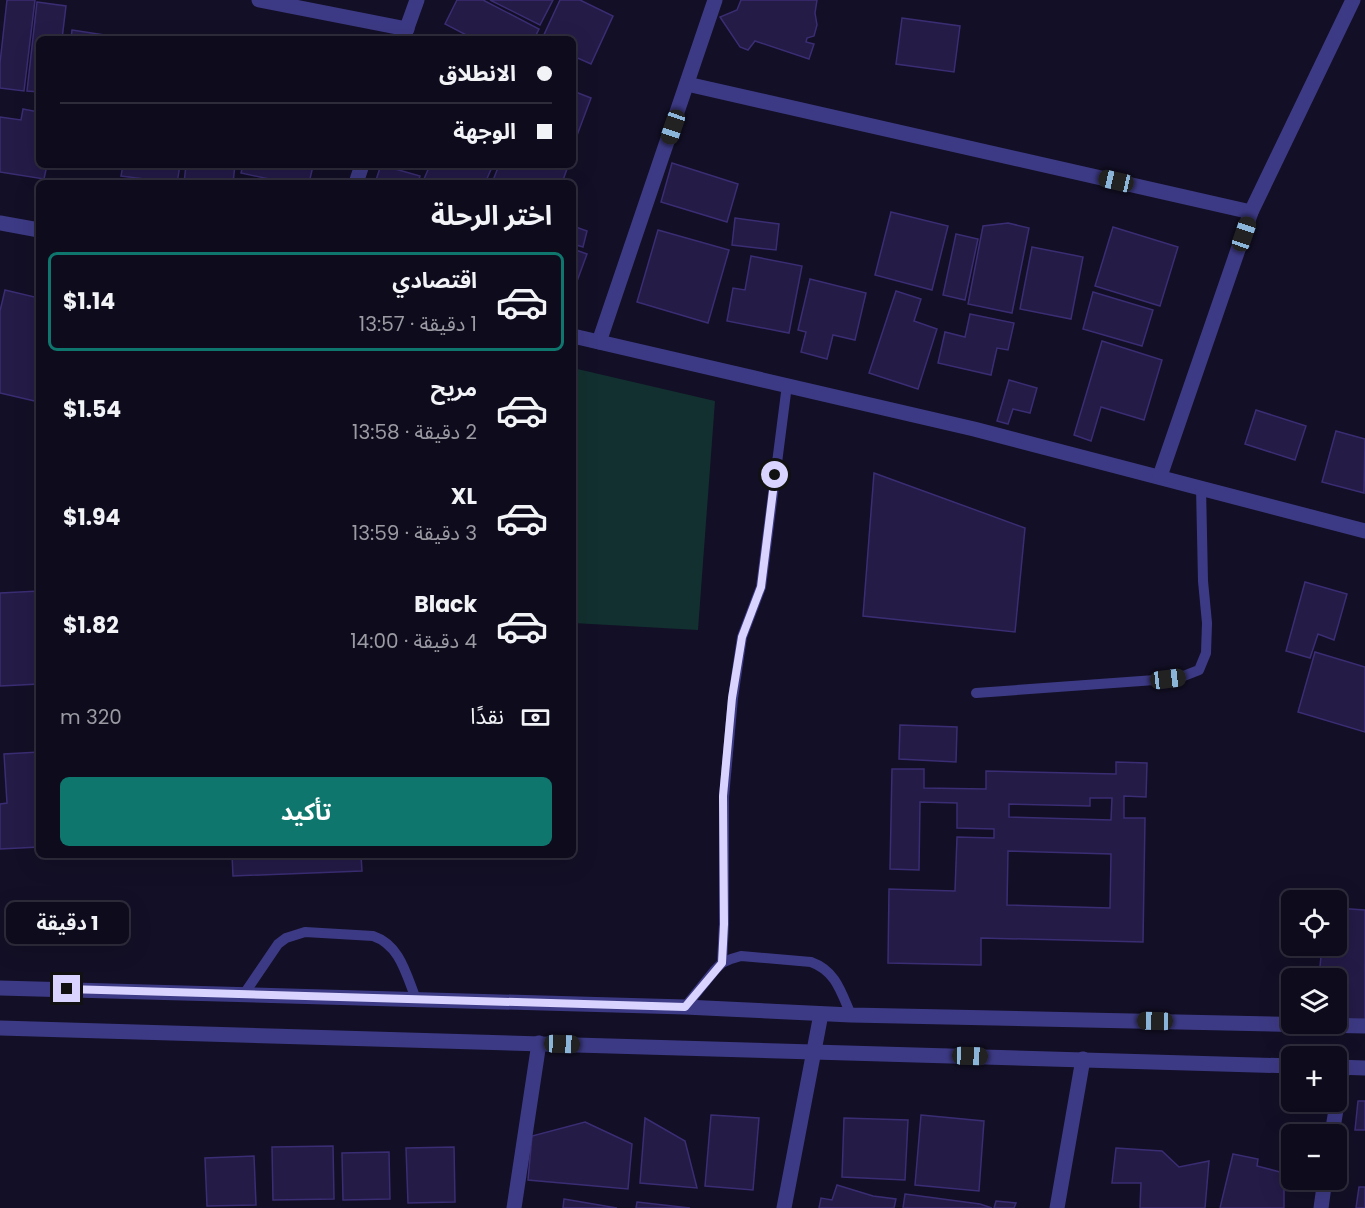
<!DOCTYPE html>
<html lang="ar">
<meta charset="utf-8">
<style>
body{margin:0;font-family:Poppins,"Noto Sans Arabic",sans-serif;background:#171425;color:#f1f3f6;direction:rtl;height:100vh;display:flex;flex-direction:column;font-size:22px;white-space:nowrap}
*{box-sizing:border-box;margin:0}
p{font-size:20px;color:#9b9ba3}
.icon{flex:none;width:33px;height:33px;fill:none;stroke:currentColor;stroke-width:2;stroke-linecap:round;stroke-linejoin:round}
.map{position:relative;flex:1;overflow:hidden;direction:ltr}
.details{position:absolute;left:36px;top:180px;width:540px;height:678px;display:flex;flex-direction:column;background:#0e0b1c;border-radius:9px;box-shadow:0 6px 24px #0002,0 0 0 2px #2e2b3b;direction:rtl}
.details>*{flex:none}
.hud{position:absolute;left:36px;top:36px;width:540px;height:132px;border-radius:9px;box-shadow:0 6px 24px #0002,0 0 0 2px #2e2b3b;direction:rtl;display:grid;align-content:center;height:132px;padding:0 24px;background:#0e0b1c}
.fabs{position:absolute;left:1281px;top:890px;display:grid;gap:12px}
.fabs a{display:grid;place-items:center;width:66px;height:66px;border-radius:9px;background:#0e0b1c;box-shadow:0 6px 24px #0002,0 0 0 2px #2e2b3b;font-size:30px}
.end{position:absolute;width:27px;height:27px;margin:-14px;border:8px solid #d9d4ff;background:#111;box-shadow:0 0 0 3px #111}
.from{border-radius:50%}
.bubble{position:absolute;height:42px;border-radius:9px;background:#0e0b1c;box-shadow:0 6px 24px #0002,0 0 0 2px #2e2b3b;font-size:20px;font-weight:700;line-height:42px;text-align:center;direction:rtl}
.car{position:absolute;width:18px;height:36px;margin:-18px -9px;border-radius:8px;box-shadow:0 0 4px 2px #0007;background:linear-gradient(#222 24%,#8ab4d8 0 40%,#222 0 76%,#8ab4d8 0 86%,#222 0)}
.hud b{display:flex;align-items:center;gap:21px;height:57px;font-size:22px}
.hud b+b{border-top:2px solid #2e2b3b}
.hud i{width:15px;height:15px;background:#f1f3f6}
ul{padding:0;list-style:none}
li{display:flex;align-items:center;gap:18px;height:99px;margin:0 12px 9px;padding:0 12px;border:3px solid transparent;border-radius:9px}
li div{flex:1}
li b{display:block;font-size:22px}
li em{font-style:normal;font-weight:700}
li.active{border-color:#0f766e}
li>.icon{width:54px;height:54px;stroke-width:1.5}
h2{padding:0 24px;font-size:27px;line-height:72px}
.pay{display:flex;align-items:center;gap:15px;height:66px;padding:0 24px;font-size:22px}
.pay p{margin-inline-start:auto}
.cta{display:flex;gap:12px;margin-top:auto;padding:12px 24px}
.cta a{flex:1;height:69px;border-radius:9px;background:#0f766e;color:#fff;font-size:24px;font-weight:700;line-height:69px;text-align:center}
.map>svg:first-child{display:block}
.green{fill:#12302f}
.building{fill:#241b47;stroke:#3b2d73;stroke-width:1.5;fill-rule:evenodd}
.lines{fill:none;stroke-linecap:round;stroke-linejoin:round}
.lane{stroke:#3d3a85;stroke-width:10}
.street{stroke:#3d3a85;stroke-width:15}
.route{stroke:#d9d4ff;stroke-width:8}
</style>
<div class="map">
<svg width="1365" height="1208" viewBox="0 0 1365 1208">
<rect width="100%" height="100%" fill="#130f26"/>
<!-- green -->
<polygon class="green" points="573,368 715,401 698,630 573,623"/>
<!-- building -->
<g class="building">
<polygon points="7,0 35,0 24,91 0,88 0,63"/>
<polygon points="457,0 483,0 539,29 534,39 474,39 445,24"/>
<polygon points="490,0 553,0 540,25"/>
<polygon points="560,0 580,0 613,16 591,64 573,56 573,39 542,39"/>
<polygon points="741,0 817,0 815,13 817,25 814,36 807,38 806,42 814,44 809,59 755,41 748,50 740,47 720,17 737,10"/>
<polygon points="37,2 66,6 62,39 39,39 39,92 27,91"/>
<polygon points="902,18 960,26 954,72 896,64"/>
<polygon points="72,30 131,39 71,39"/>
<polygon points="573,91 591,98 573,146"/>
<polygon points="23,109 39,112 39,165 47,165 44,179 0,172 0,117 21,120"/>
<polygon points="672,163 738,184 727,222 661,202"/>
<polygon points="123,165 180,165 177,183 121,176"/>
<polygon points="186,165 235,165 233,183 184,183"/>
<polygon points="243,165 308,165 313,166 309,183 288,183 241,173"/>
<polygon points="381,165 420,176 418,183 375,183"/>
<polygon points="430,165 493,165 485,183 434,183 424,179"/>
<polygon points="499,165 557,165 567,169 562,183 492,183"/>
<polygon points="891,212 948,226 932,290 875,275"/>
<polygon points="735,218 779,224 776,250 732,245"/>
<polygon points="1008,223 1029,228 1012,313 968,304 983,226"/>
<polygon points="573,226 587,231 583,247 573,244"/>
<polygon points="1113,227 1178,247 1160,306 1095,286"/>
<polygon points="658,230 729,250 708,323 637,302"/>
<polygon points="956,234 978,239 965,300 943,295"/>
<polygon points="1032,247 1083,257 1071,319 1020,309"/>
<polygon points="573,249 587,254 576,284 573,284"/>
<polygon points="751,256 802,266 789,333 727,321 733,288 745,290"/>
<polygon points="810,279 866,293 855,340 833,335 827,359 801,352 806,332 798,330"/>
<polygon points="5,290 39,298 39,402 0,393 0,311"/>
<polygon points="896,291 921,299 914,321 937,329 918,389 869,373"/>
<polygon points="1093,292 1153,310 1142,346 1083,329"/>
<polygon points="970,314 1014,323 1008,350 997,348 991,375 938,363 945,332 965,337"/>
<polygon points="1102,341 1162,360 1144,420 1101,407 1091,441 1074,435"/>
<polygon points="1009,380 1037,388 1030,413 1013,409 1008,424 997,421"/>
<polygon points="1256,410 1306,426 1295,460 1245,444"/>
<polygon points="1336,431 1365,439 1364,493 1322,482"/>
<polygon points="874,473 1025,528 1015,632 863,616"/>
<polygon points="1305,582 1347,594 1334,640 1318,634 1310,658 1286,651"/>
<polygon points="39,591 39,684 0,686 0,593"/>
<polygon points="1315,652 1365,667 1365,732 1298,712"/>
<polygon points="900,725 957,727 956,762 899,759"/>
<polygon points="39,752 39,847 0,849 0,804 7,803 4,754"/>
<path d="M1116,762l31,1 -1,34 -22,-1v22h21l-2,124 -162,-4v27l-93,-2 1,-74 66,2 2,-54 37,1v-9l-37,-1v-25l-37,-1 -1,68 -29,-1 2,-100h32v19l62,1v-18l130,3zM1090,798h22l-1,22 -102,-3v-13l81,2zM1008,851l103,3 -1,54 -103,-3z"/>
<polygon points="232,855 361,855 362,871 233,876"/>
<polygon points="1336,908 1365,910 1365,1021 1336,1018 1336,978 1319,978 1322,945 1336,945"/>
<polygon points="1358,1101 1365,1101 1365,1130 1355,1130"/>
<polygon points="711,1115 759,1118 753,1190 705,1186"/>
<polygon points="921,1115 984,1121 979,1191 915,1185"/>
<polygon points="645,1118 685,1141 697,1188 640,1183"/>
<polygon points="844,1118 908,1120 905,1180 842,1177"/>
<polygon points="585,1122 632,1144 628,1189 528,1180 532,1136"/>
<polygon points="333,1146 334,1199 273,1200 272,1147"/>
<polygon points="454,1147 455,1202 408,1203 406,1148"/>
<polygon points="1116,1148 1162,1151 1179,1167 1209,1161 1205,1208 1140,1208 1141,1183 1112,1183"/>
<polygon points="389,1152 390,1199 343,1200 342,1153"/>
<polygon points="1233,1154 1258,1159 1257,1166 1284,1173 1284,1208 1220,1208"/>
<polygon points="254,1156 256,1205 207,1206 205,1158"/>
<polygon points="837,1185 873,1196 896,1199 894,1208 819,1208 821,1198 832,1200"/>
<polygon points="1359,1187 1365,1187 1365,1208 1356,1208"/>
<polygon points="905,1194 980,1204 992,1208 903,1208"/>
<polygon points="564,1199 617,1208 563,1208"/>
<polygon points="996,1201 1016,1203 1014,1208 994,1208"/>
<polygon points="637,1202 690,1208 636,1208"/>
</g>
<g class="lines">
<!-- lane -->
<g class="lane">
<polyline points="976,693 1155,680 1181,677 1199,670 1206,653 1207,623 1203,581 1201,487"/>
<polyline points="722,963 724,924 724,797 733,698 742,637 761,587 787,385"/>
<path d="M244,994l34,-50 8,-6 19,-6 68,4c27,9 33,38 43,63"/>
<path d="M685,1007l30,-37 7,-7 9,-4 10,-3 70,6c25,9 30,30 40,53"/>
</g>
<!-- street -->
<g class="street">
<polyline points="259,0 407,29"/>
<polyline points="403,39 417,0"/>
<polyline points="687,84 1251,212"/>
<polyline points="356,183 362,165"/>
<polyline points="0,223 39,230"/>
<polyline points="573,336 974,429 1365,531"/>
<polyline points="599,342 715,0"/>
<polyline points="1160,476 1251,212 1353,0"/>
<polyline points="0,988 685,1007 851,1015 1365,1026"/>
<polyline points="0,1028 1292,1066"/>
<polyline points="1336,1067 1365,1068"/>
<polyline points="1332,1134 1343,1067"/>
<polyline points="514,1208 539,1043"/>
<polyline points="784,1208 821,1014"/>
<polyline points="1057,1208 1083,1059"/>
<polyline points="1321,1208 1325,1179"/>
</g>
</g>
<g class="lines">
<!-- route -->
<polyline class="route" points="67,989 685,1007 722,963 724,924 723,796 732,698 742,637 761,587 775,475"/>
</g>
</svg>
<div class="fabs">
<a><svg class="icon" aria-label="locate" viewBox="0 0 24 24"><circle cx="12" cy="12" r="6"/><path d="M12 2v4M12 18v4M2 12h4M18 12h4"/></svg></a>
<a><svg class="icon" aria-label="layers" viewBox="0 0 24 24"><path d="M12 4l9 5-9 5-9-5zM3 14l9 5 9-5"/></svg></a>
<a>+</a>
<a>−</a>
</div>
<i class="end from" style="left:775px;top:475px"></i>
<i class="end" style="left:67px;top:989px"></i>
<div class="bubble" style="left:6px;top:902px;width:123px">1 دقيقة</div>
<i class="car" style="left:673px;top:127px;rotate:199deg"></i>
<i class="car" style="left:1116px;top:181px;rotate:283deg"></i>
<i class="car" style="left:1244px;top:234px;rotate:19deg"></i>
<i class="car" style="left:1168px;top:679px;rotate:83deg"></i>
<i class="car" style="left:1155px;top:1021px;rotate:271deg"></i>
<i class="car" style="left:562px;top:1044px;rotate:92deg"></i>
<i class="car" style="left:970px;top:1056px;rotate:92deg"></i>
<div class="hud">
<b><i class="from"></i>الانطلاق</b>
<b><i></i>الوجهة</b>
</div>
<section class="details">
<h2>اختر الرحلة</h2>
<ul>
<li class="active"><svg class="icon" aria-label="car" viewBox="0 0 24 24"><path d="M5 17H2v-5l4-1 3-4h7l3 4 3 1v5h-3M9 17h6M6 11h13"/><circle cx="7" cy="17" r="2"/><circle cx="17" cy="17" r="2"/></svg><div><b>اقتصادي</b><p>1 دقيقة · 13:57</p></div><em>$1.14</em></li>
<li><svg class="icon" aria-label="car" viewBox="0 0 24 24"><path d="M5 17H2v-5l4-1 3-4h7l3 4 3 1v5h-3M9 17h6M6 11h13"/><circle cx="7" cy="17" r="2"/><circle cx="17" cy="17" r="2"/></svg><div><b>مريح</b><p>2 دقيقة · 13:58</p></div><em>$1.54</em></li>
<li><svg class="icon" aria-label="car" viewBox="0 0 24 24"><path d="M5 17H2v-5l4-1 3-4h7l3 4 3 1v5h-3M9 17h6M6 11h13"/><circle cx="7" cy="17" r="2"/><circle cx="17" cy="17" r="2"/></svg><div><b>XL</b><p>3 دقيقة · 13:59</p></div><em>$1.94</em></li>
<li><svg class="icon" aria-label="car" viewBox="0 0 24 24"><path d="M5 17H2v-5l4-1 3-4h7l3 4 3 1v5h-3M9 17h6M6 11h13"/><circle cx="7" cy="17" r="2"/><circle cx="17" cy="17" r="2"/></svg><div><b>Black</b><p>4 دقيقة · 14:00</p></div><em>$1.82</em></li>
</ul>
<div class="pay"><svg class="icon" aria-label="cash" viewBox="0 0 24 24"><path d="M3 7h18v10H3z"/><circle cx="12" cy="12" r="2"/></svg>نقدًا<p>320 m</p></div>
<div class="cta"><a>تأكيد</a></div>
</section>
</div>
